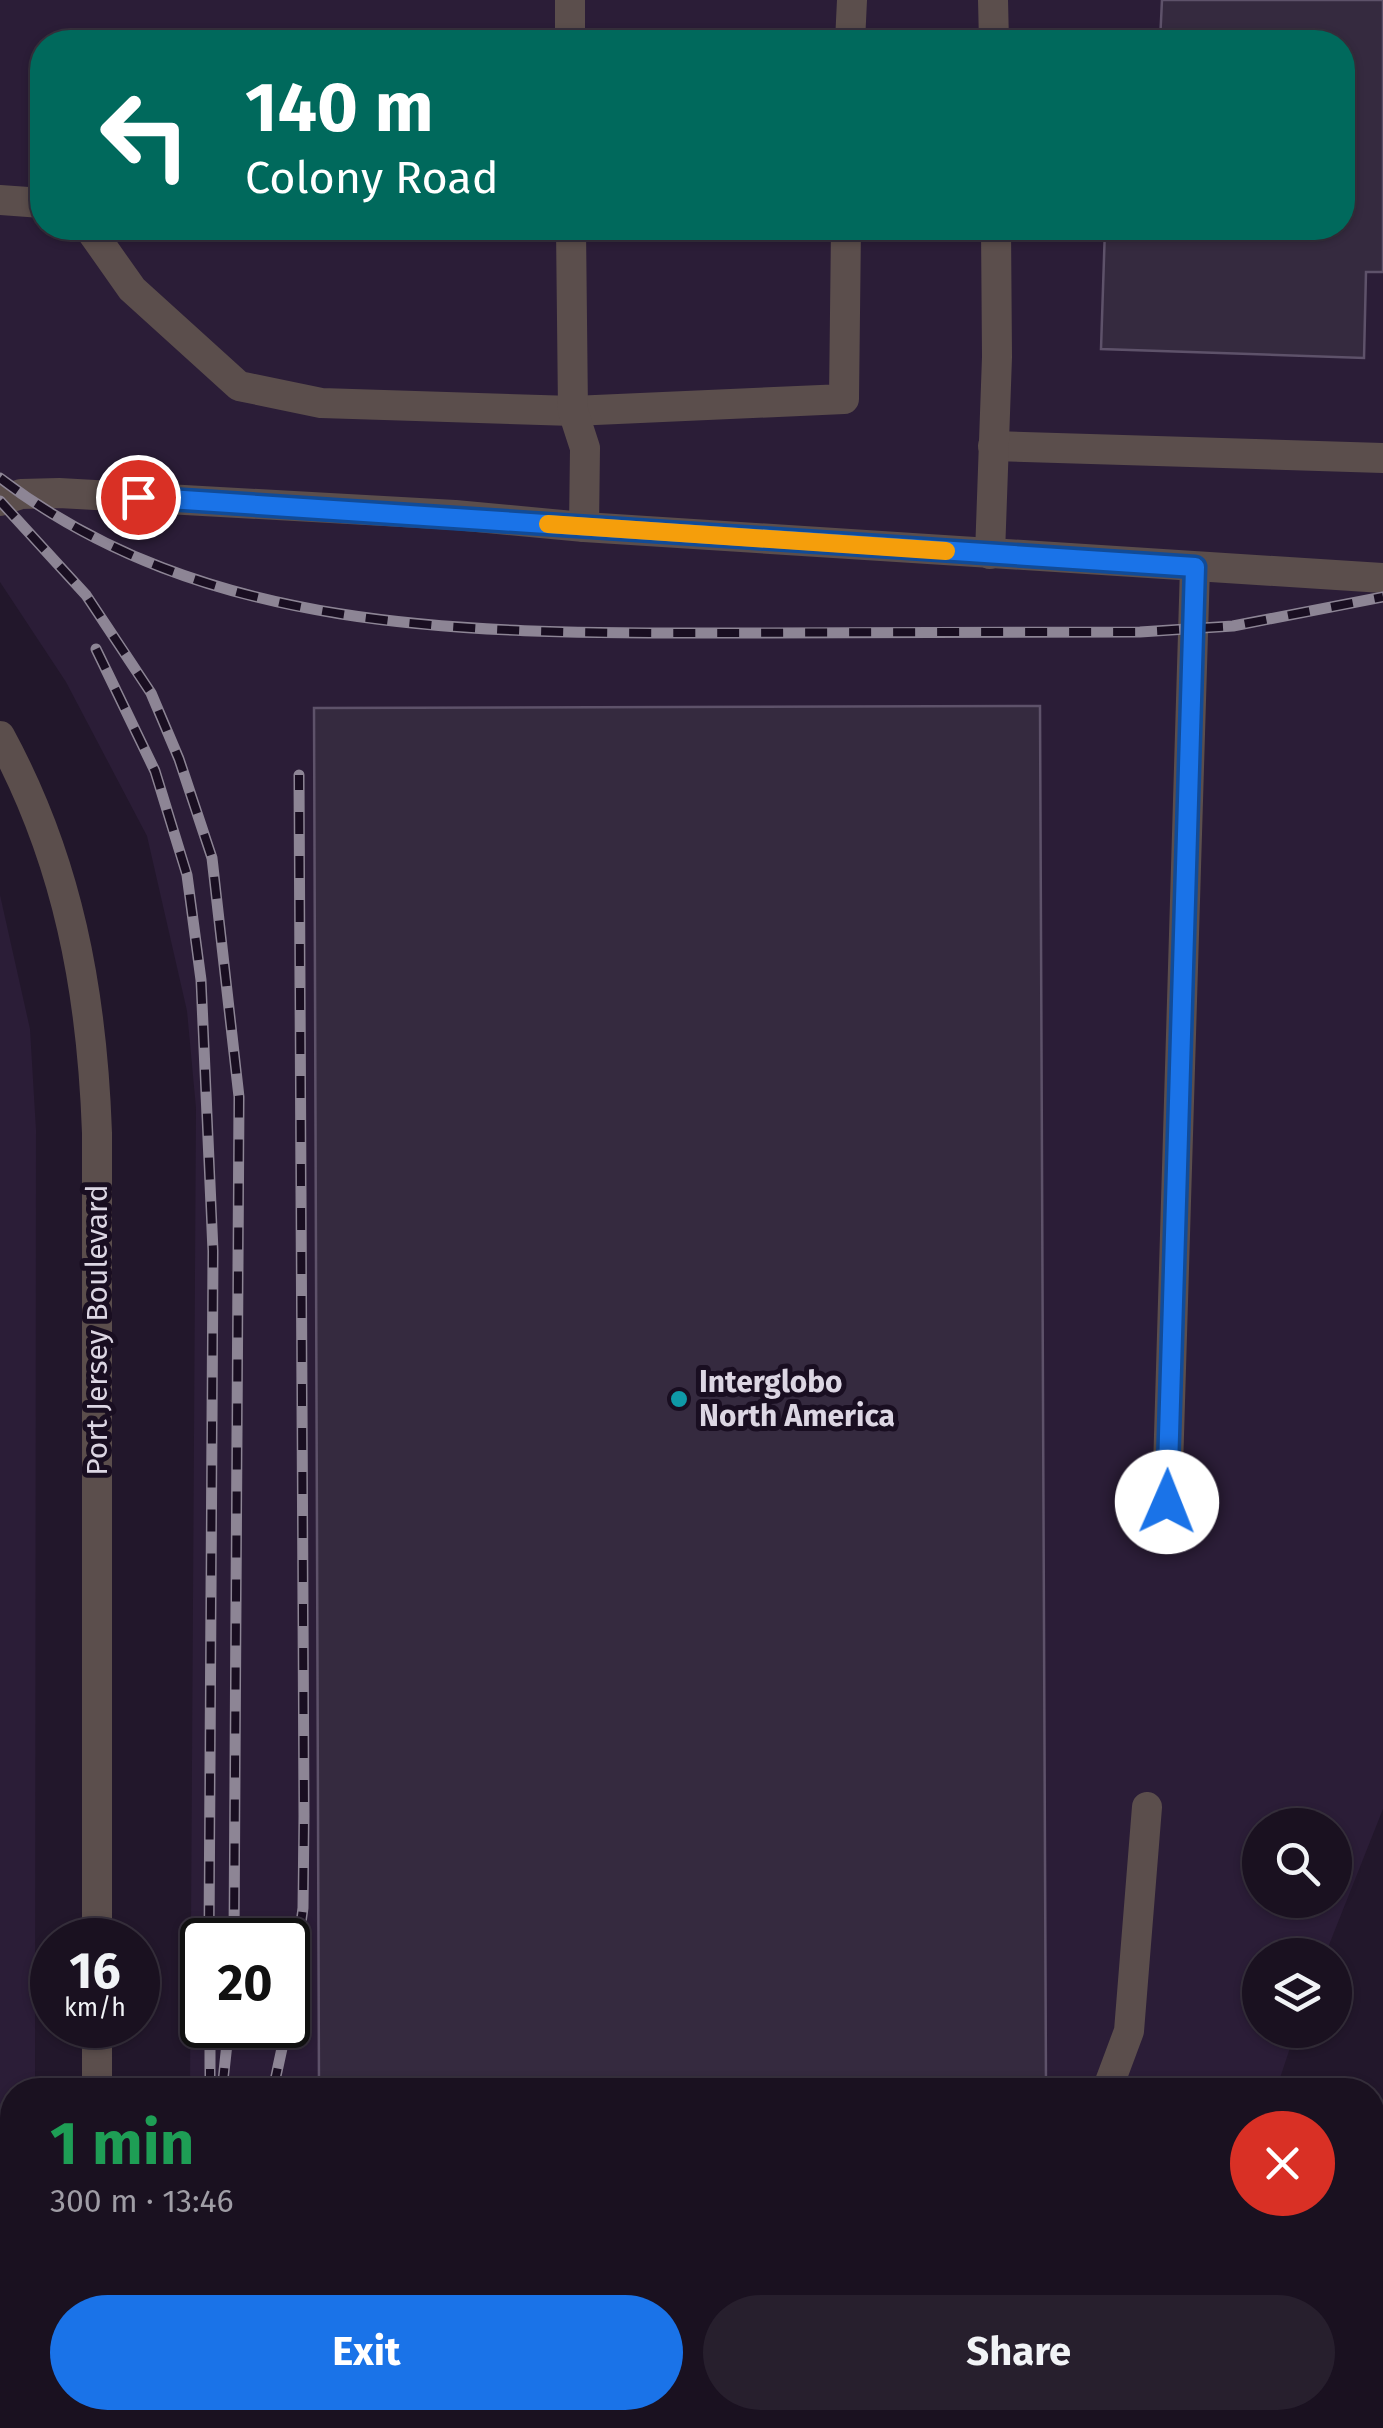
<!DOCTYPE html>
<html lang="en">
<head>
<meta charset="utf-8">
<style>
  body { margin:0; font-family:"Fira Sans",sans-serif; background:#271f2d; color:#f1f3f6; height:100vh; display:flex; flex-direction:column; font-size:38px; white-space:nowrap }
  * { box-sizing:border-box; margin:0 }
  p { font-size:32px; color:#9f9da5 }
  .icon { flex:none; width:55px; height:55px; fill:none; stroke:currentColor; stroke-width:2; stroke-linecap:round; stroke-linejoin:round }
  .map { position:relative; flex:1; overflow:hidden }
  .details { position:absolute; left:0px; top:2078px; width:1385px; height:352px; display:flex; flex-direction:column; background:#1a1120; border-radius:40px 40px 0 0; box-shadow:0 2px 8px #0004,0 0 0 2px #38313e }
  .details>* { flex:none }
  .top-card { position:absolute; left:30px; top:30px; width:1325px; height:210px; border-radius:40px; box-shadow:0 2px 8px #0004,0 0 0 2px #38313e; background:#00695c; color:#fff; overflow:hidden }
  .buttons { position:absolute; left:1242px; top:1808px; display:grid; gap:20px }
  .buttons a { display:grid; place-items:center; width:110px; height:110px; border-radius:50%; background:#1a1120; box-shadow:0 2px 8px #0004,0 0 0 2px #38313e; font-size:50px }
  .speed { position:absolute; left:30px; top:1918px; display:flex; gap:20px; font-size:50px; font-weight:700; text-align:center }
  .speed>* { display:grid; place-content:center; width:130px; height:130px; border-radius:50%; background:#1a1120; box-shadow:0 2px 8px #0004,0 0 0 2px #38313e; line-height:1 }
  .speed small { font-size:25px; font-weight:400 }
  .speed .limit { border:5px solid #111; border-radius:15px; background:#fff; color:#111 }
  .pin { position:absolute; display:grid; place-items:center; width:85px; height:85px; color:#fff; margin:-42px; border:5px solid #fff; border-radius:50%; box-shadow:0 2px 10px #0007 }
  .me { position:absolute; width:110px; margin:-55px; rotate:1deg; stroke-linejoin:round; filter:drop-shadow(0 0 8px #0008) }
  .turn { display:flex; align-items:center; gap:35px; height:210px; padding:0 50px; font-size:45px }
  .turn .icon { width:130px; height:130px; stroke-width:2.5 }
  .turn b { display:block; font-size:70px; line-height:85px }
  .round { display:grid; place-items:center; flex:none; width:105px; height:105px; border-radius:52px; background:#271f2d }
  .overview { display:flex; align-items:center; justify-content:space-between; height:170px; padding:0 50px }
  h1 { font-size:60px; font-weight:700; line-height:75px; color:#1e9e55 }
  .action { display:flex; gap:20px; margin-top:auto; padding:20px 50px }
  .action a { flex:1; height:115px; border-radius:60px; background:#1a73e8; color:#fff; font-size:40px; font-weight:700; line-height:115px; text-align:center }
  .action a+a { background:#271f2d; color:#f1f3f6 }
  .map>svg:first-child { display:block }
  .built { fill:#2b1d37; fill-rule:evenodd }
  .building { fill:#352a3f; stroke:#5e526a; stroke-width:2.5 }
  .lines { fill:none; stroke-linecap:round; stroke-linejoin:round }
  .minor { stroke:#5b4e4c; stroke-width:30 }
  .rail-casing { stroke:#8d8595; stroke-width:11 }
  .rail { stroke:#190e21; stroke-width:8; stroke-dasharray:22; stroke-linecap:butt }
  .route-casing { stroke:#114b97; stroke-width:25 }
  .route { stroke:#1a73e8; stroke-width:18 }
  .slow { stroke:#f59e0b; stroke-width:18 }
  .culture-dot { fill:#0f9aa8; stroke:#190e21; stroke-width:4 }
  .labels { text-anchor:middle; stroke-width:10; stroke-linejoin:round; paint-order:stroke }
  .street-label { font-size:30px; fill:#dcd6e3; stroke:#190e21 }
  .poi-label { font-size:30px; font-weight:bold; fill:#dcd6e3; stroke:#190e21; text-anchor:start }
</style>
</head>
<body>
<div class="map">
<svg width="1383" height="2428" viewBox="0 0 1383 2428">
  <rect width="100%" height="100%" fill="#22172b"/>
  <g class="built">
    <path d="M0,0H1383V1809L1325,1955H1260V2030H1296L1276,2090H190L196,1108L187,1011L147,836L66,682L0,582ZM42,42H1342V228H42ZM1260,1825H1335V1900H1260ZM202,1940H288V2025H202Z"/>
    <polygon points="0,895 30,1029 36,1130 35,2090 12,2090 12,2418 35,2418 35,2428 0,2428"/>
    <polygon points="188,2418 1126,2418 1088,2426 188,2425"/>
  </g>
  <g class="building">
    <polygon points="1162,0 1383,0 1383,272 1366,272 1364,358 1101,349 1105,228 1342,228 1342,42 1160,42"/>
    <polygon points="1040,706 1046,2090 319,2090 314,708"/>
  </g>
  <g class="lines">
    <g class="minor">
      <polyline points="993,0 994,42"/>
      <polyline points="570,42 570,0"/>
      <polyline points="850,42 852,0"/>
      <polyline points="0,200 42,203"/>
      <polyline points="89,228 132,289 239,386 321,403 573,411 844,399 846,228"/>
      <polyline points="571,228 573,411 585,448 584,527"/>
      <polyline points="993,446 1383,458"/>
      <polyline points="0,501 21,494 59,493 455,515 584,527 1383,578"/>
      <polyline points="990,554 997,357 996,228"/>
      <path d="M0,736C68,861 92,991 97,1133V1940"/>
      <polyline points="1167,1502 1195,567"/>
      <polyline points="97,2025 97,2090"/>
      <polyline points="1107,2090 1129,2031 1147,1807"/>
      <polyline points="0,2342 5,2428"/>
      <polyline points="97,2428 97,2418"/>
    </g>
    <defs>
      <g id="rail">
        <path d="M0,478C210,638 481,633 732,633C868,632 1004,632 1140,632L1233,626L1383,597"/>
        <polyline points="0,501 86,595 151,693 179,759 212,858 239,1097 234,1940"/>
        <polyline points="96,649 155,771 187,875 201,980 213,1251 209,1940"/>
        <polyline points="288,2021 303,1908 304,1816 299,775"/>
        <polyline points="210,2025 210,2090"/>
        <polyline points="222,2090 229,2025"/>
        <polyline points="273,2090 287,2025"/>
        <polyline points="220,2428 221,2418"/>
      </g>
    </defs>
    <use href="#rail" class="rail-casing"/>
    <use href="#rail" class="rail"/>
  </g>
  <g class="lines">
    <defs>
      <polyline id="route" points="138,497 1195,567 1167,1502"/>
    </defs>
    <use href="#route" class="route-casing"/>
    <use href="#route" class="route"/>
    <polyline class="slow" points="548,524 946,551"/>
  </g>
  <circle class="culture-dot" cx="679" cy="1399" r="10"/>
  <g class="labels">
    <g class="street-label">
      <text transform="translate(97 1330) rotate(-90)" y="10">Port Jersey Boulevard</text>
    </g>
    <g class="poi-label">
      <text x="699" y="1392">Interglobo<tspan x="699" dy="34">North America</tspan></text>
    </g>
  </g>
</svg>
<div class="buttons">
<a><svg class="icon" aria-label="search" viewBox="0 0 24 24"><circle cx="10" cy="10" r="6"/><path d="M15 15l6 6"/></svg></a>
<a><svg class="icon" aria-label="layers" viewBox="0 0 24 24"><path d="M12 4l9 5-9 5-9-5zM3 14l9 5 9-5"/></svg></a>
</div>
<div class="speed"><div>16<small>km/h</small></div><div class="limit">20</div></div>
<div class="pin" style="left:138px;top:497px;background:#d93025"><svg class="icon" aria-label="arrive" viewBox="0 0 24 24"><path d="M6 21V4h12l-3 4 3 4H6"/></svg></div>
<svg class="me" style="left:1167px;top:1502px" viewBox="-20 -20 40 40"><circle r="19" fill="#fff"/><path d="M0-13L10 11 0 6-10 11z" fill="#1a73e8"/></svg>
<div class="top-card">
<div class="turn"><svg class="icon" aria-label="left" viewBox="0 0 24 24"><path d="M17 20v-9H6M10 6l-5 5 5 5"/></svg><div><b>140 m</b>Colony Road</div></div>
</div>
<section class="details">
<div class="overview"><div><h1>1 min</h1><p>300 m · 13:46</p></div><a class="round" style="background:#d93025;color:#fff"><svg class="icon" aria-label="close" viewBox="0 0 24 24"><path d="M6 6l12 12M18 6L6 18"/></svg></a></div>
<div class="action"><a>Exit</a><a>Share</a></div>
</section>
</div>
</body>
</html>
